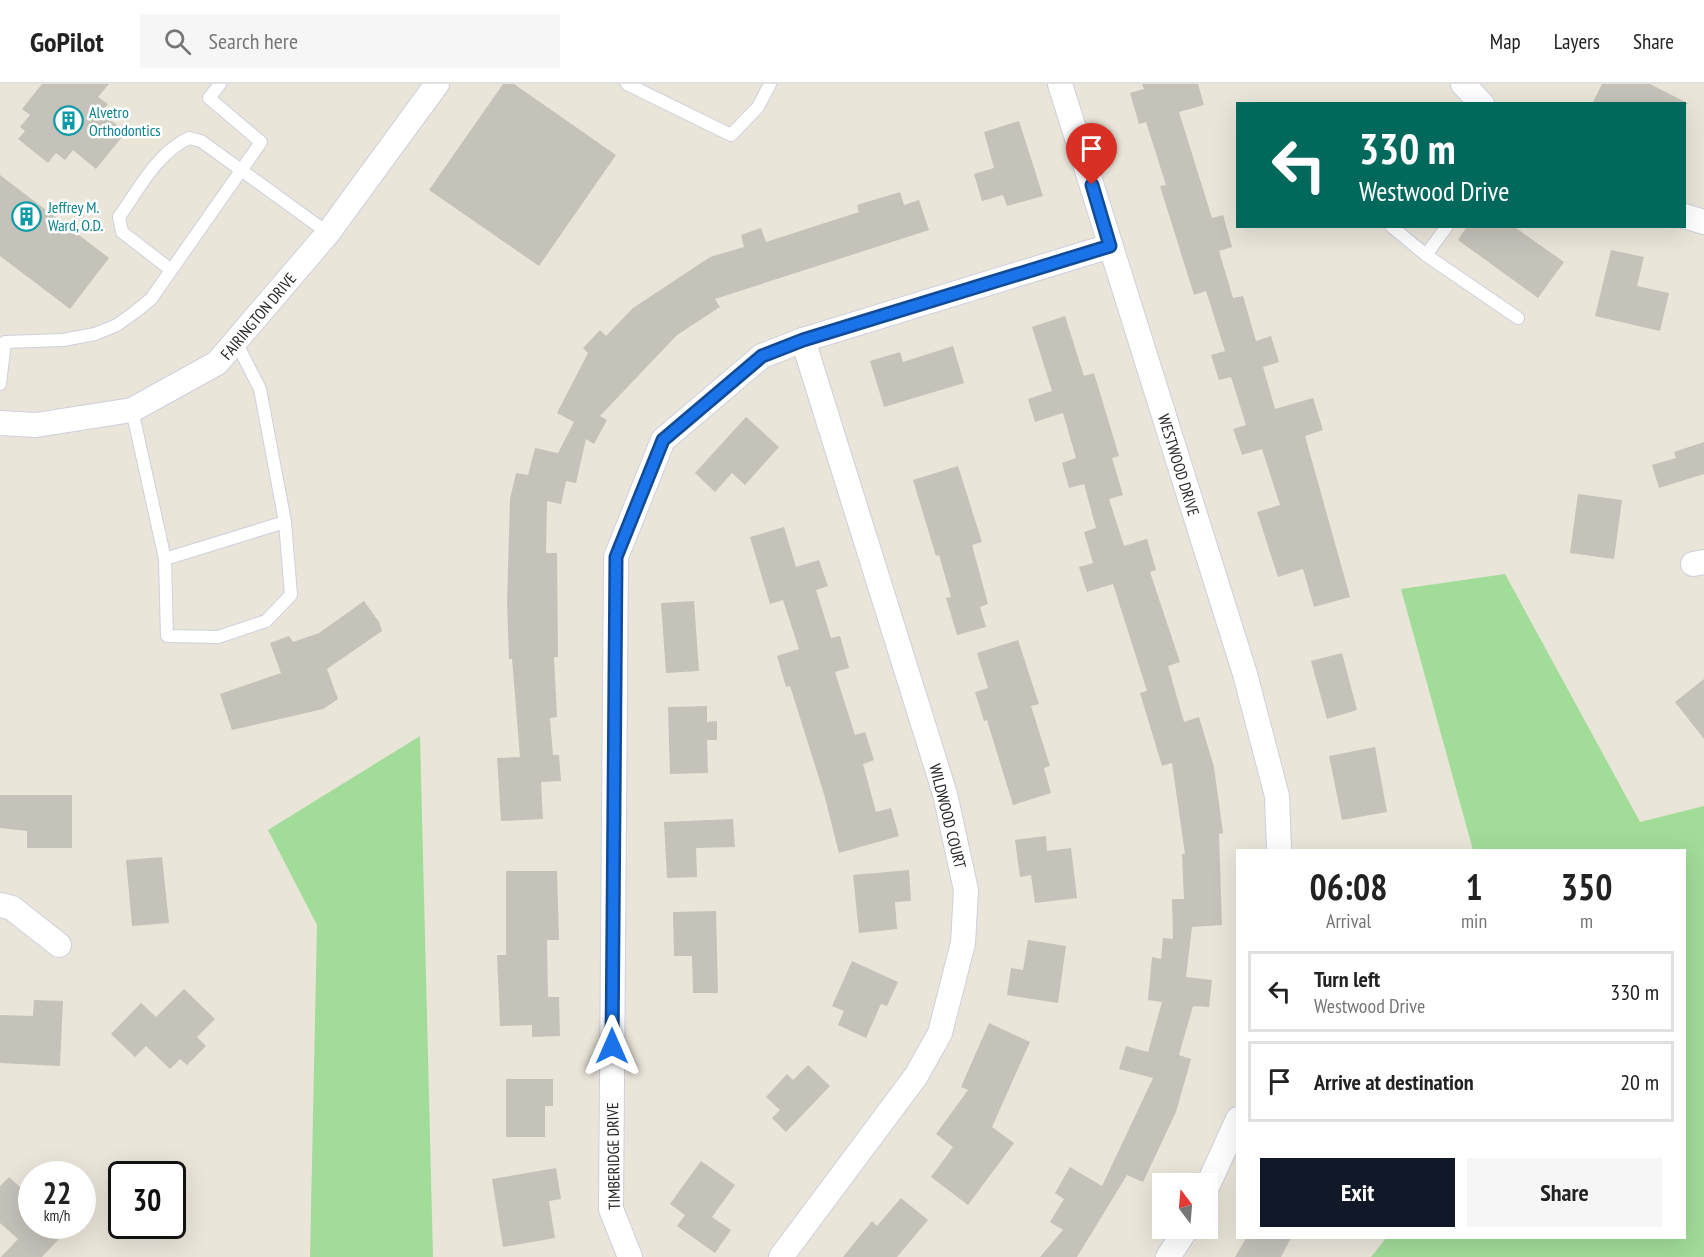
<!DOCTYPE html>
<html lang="en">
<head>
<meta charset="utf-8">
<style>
  body { margin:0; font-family:"PT Sans Narrow",sans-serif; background:#f6f6f6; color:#222; height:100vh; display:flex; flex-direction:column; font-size:22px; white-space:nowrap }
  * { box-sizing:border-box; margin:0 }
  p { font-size:20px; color:#767676 }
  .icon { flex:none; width:33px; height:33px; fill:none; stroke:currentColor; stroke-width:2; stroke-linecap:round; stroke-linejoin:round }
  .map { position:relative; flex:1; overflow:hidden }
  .panel { position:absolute; left:1236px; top:765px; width:450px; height:390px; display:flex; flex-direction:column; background:#fff; border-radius:0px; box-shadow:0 6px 24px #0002 }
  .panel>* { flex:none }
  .top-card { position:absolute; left:1236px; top:18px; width:450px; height:126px; border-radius:0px; box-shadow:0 6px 24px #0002; background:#00695c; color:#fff; overflow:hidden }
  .needle { width:39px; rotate:344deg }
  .tools { position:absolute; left:1152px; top:1089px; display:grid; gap:12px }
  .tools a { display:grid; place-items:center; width:66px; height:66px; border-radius:0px; background:#fff; box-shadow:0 6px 24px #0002; font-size:30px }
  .speed { position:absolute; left:18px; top:1077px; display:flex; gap:12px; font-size:30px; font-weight:700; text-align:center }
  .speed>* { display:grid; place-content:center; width:78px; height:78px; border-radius:50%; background:#fff; box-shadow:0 6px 24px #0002; line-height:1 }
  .speed small { font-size:15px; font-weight:400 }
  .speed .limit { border:3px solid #111; border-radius:9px; background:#fff; color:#111 }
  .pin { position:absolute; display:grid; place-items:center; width:51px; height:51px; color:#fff; margin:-62px -26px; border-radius:50% 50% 50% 0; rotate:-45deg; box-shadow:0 0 6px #0007 }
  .pin .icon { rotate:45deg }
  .me { position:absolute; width:66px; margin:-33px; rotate:0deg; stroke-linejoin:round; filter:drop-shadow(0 0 4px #0008) }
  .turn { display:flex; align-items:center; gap:21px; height:126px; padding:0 24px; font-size:27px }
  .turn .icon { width:78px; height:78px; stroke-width:2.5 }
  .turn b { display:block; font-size:42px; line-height:51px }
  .eta { display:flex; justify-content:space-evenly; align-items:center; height:102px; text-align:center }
  .eta b { font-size:36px; font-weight:800; line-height:42px }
  .button { display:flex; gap:12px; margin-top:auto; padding:12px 24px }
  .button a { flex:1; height:69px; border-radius:0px; background:#111827; color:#fff; font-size:24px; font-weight:800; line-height:69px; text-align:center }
  .button a+a { background:#f6f6f6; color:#222 }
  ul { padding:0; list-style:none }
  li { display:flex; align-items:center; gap:18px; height:81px; margin:0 12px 9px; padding:0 12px; border:3px solid #e0e0e0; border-radius:0px }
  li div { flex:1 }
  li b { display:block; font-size:22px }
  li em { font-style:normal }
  header { display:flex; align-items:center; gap:36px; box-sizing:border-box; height:84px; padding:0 30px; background:#fff; border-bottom:2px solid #e0e0e0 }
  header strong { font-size:28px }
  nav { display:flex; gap:33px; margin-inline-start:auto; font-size:21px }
  .search { width:420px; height:54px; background:#f6f6f6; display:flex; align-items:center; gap:15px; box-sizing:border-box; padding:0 21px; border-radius:0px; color:#767676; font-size:22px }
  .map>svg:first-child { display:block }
  .green { fill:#a1dc99 }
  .building { fill:#c4c2b9 }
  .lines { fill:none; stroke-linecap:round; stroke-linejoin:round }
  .lane-casing { stroke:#cfcfdf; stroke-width:14 }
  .street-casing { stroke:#cfcfdf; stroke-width:26 }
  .lane { stroke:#fff; stroke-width:12 }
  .street { stroke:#fff; stroke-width:24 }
  .route-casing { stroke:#114b97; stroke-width:15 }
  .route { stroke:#1a73e8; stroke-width:10 }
  .labels { text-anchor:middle; stroke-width:5; stroke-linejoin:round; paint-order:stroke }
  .culture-label { font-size:16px; fill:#0d838f; stroke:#fff; text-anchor:start }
  .street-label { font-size:16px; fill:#272727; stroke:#fff }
</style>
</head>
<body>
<header>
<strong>GoPilot</strong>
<div class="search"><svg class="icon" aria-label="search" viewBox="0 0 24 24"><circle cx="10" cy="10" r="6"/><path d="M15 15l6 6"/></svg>Search here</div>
<nav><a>Map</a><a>Layers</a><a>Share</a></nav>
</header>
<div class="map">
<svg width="1704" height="1173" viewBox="0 0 1704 1173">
  <rect width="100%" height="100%" fill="#e9e5d9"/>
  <g class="green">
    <polygon points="1505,490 1640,738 1704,722 1704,1173 1371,1173 1386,1154 1684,1154 1684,766 1473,766 1401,505"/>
    <polygon points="420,652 433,1173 310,1173 317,841 268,746"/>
  </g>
  <g class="building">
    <polygon points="42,0 109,0 98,13 108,20 101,29 126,48 96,85 73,66 65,76 56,69 48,79 18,55 25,47 20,43 30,31 22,25"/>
    <polygon points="503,0 514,0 616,71 539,182 429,106"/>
    <polygon points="1142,0 1198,0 1204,21 1179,28 1212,134 1223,131 1232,163 1219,167 1233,214 1243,212 1256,257 1271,252 1279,278 1263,283 1275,325 1313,314 1323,346 1305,352 1350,513 1314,523 1303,485 1278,493 1257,428 1280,421 1262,365 1242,371 1233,345 1246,341 1231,293 1219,296 1211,271 1225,267 1206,207 1194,211 1160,102 1166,101 1146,38 1139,40 1130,9 1144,5"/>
    <polygon points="1602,0 1650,0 1689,20 1592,20"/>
    <polygon points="1019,37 1043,112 1007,122 1003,111 982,117 974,90 994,84 984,48"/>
    <polygon points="0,91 109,174 70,225 0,172"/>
    <polygon points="900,108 904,121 919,116 929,146 715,215 720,223 677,251 600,332 607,336 594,360 586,355 576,399 566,397 561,420 547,417 546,469 557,469 558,573 554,573 557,633 550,634 553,671 559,671 561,697 541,698 543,735 501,737 497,674 520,673 512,575 509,575 507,518 510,415 516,389 528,391 535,364 558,369 574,338 557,329 588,269 583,264 600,246 606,252 633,224 710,173 744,163 741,151 761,144 766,158 859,128 857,121"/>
    <polygon points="1467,142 1513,142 1564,178 1538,214 1458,156"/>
    <polygon points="1611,166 1644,173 1637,202 1669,209 1660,247 1595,232"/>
    <polygon points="1065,232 1084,292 1094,289 1119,372 1112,374 1123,411 1109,415 1124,462 1147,455 1156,486 1150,488 1180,578 1168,582 1184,638 1199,633 1214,683 1223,749 1219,750 1222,841 1192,843 1186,893 1212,896 1209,923 1193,922 1179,971 1191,975 1176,1028 1143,1098 1127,1091 1077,1173 1040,1173 1063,1146 1050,1138 1064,1115 1055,1109 1070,1083 1102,1102 1153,994 1119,985 1126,962 1148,968 1162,918 1148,916 1152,873 1161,875 1163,854 1173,855 1172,815 1184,815 1182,770 1185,770 1172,679 1162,682 1140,609 1147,607 1113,500 1087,508 1079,483 1093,479 1084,448 1096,444 1084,400 1069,404 1062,379 1076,374 1063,329 1035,338 1028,315 1052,307 1032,243"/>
    <polygon points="953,262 964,299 884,323 870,277 900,268 903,278"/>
    <polygon points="746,333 779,363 745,401 732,389 715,408 695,389"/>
    <polygon points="1704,358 1704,390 1659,404 1652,381 1676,374 1674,368"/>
    <polygon points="958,382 982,458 972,461 988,520 980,523 986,543 957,551 946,514 951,513 939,471 936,472 913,396"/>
    <polygon points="1578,410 1622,416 1614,475 1570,469"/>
    <polygon points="784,443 796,483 819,476 828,502 816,506 831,554 840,552 849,584 835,588 855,651 865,648 874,676 863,680 876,728 891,724 899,752 839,769 824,710 790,602 786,603 777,572 799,565 783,516 770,520 750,453"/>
    <polygon points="364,517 379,538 382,547 327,585 338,615 323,625 232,646 220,610 281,589 270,559 289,552 293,558 319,549"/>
    <polygon points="694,517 699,587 666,589 661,519"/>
    <polygon points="1018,556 1039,620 1031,622 1050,682 1044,684 1051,709 1013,721 987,636 984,637 975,608 988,604 977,569"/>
    <polygon points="1342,569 1357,626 1327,635 1311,577"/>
    <polygon points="1704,595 1704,655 1675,618"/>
    <polygon points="707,622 707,638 717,637 717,656 707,656 708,689 670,690 668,623"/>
    <polygon points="1375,663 1387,728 1342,736 1329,672"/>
    <polygon points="0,711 72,711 72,764 27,764 27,747 0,744"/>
    <polygon points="733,735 735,763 696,764 697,793 667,794 664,738"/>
    <polygon points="1046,752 1047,767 1071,764 1077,814 1035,819 1031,791 1020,793 1015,756"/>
    <polygon points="162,773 169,839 132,842 126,776"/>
    <polygon points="909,786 911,817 895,818 897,845 859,849 853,791"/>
    <polygon points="506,787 557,787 559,856 547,856 548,913 559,913 560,952 532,953 532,941 500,942 497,871 506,871"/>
    <polygon points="716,827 718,909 693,909 692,872 674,872 673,828"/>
    <polygon points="1028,856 1066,862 1058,919 1007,911 1011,884 1023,886"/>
    <polygon points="852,877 898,898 887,922 881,920 866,954 838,941 844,927 832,922"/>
    <polygon points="184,905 215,935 197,953 206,962 187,981 180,975 170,985 146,962 135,973 111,950 141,919 156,933"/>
    <polygon points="34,916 63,917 60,982 0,979 0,931 33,932"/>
    <polygon points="989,939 1030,958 992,1043 1014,1059 968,1121 931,1093 953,1063 936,1050 968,1006 961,1003"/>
    <polygon points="808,981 830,1002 786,1048 772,1034 780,1026 766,1013 787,990 793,996"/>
    <polygon points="506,995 553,995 553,1022 545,1022 545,1053 506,1053"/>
    <polygon points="701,1077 735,1101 712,1133 731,1146 715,1169 677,1142 685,1131 670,1120"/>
    <polygon points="556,1084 561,1115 549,1117 555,1154 503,1163 492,1095"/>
    <polygon points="9,1093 32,1114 32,1142 71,1142 42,1173 1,1173 18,1155 0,1139 0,1102"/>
    <polygon points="901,1114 928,1136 897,1173 843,1173 872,1137 877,1142"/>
    <polygon points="1246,1154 1291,1154 1281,1173 1235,1173"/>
  </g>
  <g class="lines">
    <defs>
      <g id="lane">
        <polyline points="627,0 731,51 758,23 770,0"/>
        <polyline points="1391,142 1426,171 1518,234"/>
        <polyline points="1426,171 1447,142"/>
        <path d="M170,185L122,148L119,133C139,105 157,69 189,54L201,57L328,149"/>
        <polyline points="0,300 5,258 63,256 95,250 117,241 135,228 151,215 261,58 209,14 220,0"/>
        <polyline points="132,326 165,475 285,438 260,305 236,258"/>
        <polyline points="165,475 167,552 218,553 266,537 291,511 285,438"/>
      </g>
      <g id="street">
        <polyline points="1060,0 1245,590 1277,712 1279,766"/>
        <polyline points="1463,0 1482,20"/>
        <polyline points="1684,132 1704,138"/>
        <polyline points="0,339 36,341 132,326 217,279 328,149 437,0"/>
        <polyline points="1693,480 1704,478"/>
        <polyline points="0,821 12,824 59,861"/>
        <polyline points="1208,1101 1238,1035"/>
        <polyline points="630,1173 611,1125 616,473 663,356 762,272 803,256 1110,162"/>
        <polyline points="781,1173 916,992 940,949 963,859 966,806 945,710 803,256"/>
        <polyline points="1168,1173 1187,1144"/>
      </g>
    </defs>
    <use href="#lane" class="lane-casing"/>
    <use href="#street" class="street-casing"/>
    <use href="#lane" class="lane"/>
    <use href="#street" class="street"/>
  </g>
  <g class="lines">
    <defs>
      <polyline id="route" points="612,962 616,473 663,356 762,272 803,256 1110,162 1092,101"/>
    </defs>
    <use href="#route" class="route-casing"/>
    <use href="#route" class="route"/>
  </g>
  <defs>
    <symbol id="building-ring" viewBox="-11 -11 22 22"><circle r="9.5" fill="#fff" stroke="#0f9aa8" stroke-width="1.5"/><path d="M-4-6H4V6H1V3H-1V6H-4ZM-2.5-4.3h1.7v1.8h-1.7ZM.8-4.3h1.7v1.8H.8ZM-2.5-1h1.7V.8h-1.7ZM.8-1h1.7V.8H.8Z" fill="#0f9aa8"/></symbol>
  </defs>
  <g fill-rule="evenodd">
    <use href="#building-ring" x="52" y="20" width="33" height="33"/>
    <use href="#building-ring" x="10" y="116" width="33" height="33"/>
  </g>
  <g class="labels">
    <g class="culture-label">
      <text x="89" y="34">Alvetro<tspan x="89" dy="18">Orthodontics</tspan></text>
      <text x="48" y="129">Jeffrey M.<tspan x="48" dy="18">Ward, O.D.</tspan></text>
    </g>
    <g class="street-label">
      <text transform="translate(258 232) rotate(-50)" y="6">FAIRINGTON DRIVE</text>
      <text transform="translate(1179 381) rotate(73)" y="6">WESTWOOD DRIVE</text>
      <text transform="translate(948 732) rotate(76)" y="6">WILDWOOD COURT</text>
      <text transform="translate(613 1072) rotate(-91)" y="6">TIMBERIDGE DRIVE</text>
    </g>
  </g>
</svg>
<div class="tools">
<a><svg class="needle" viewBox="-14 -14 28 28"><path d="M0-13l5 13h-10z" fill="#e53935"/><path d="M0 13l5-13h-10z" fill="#767676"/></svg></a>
</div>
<div class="speed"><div>22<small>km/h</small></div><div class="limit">30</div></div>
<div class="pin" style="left:1092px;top:101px;background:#d93025"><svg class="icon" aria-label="arrive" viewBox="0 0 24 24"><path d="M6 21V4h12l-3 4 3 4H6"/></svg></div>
<svg class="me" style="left:612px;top:962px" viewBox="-20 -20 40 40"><path d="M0-17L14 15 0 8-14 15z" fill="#1a73e8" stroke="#fff" stroke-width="4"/></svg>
<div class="top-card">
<div class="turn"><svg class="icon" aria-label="left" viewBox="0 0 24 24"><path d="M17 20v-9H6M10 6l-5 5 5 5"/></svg><div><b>330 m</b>Westwood Drive</div></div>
</div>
<section class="panel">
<div class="eta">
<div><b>06:08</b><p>Arrival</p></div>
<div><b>1</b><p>min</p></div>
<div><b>350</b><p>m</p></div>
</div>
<ul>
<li><svg class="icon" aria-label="left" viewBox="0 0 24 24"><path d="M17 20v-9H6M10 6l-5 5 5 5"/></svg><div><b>Turn left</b><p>Westwood Drive</p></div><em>330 m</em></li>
<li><svg class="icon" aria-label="arrive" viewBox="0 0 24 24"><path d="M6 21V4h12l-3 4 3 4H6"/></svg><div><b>Arrive at destination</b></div><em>20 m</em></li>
</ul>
<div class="button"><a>Exit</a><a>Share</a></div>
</section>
</div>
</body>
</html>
